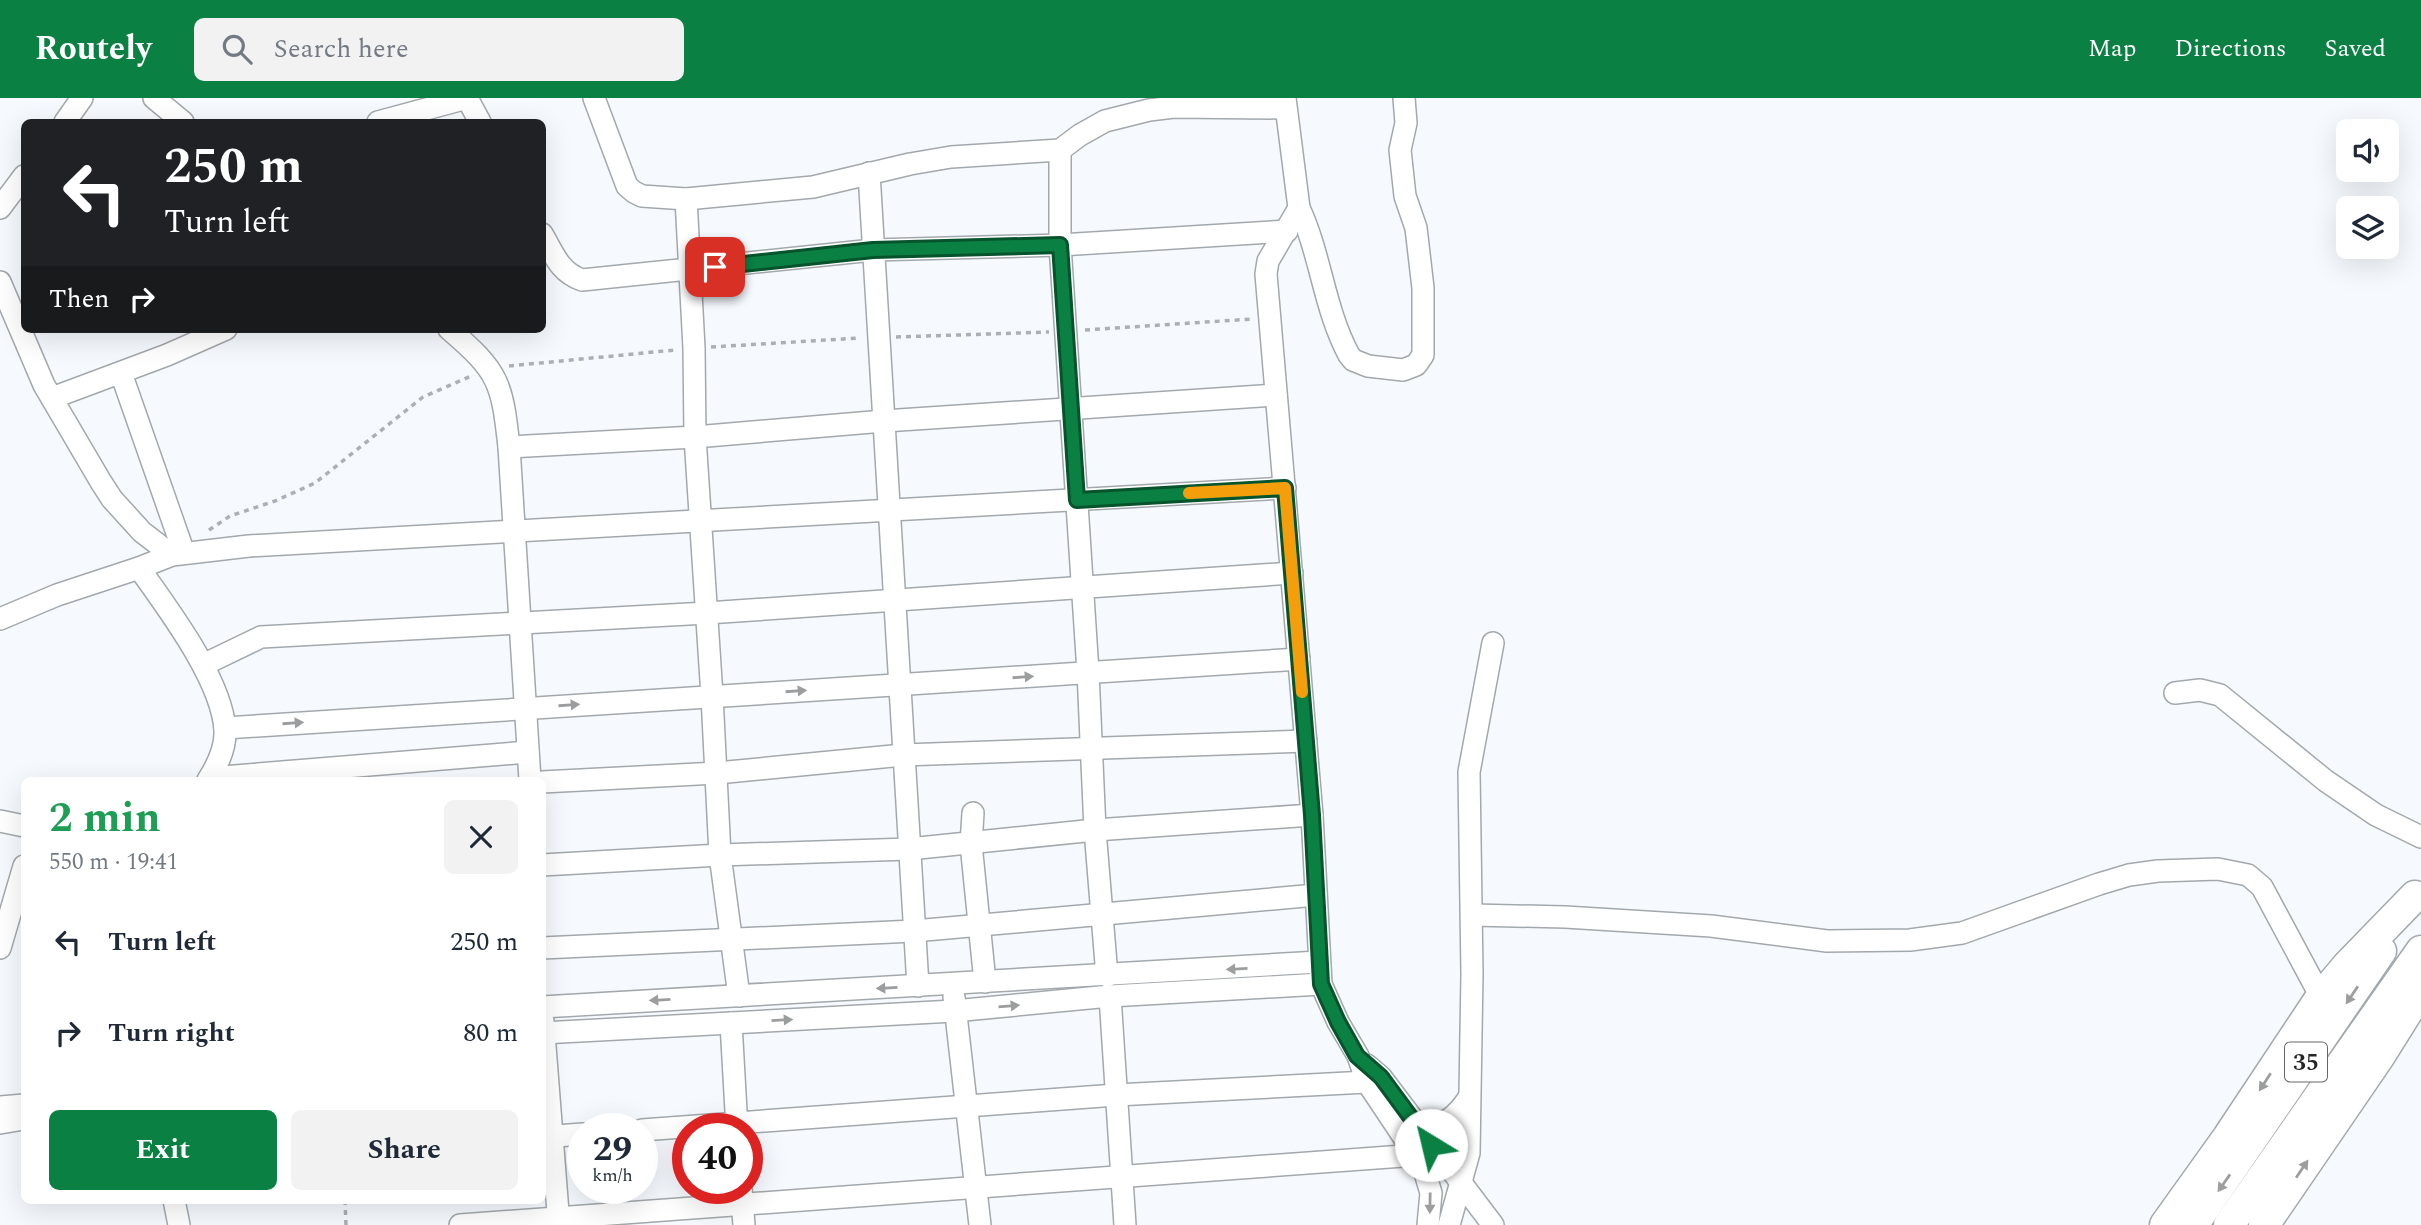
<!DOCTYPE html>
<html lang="en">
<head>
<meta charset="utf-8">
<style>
  body { margin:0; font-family:Spectral,serif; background:#f2f2f3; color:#1f2937; height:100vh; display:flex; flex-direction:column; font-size:26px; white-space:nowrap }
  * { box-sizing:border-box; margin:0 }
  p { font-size:23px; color:#747a83 }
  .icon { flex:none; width:38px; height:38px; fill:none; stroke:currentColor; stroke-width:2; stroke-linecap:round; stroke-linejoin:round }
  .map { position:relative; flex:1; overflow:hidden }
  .details { position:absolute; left:21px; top:679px; width:525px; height:427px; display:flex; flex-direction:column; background:#fff; border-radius:10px; box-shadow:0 7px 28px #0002 }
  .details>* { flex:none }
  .banner { position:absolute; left:21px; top:21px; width:525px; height:214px; border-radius:10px; box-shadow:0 7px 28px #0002; background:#202124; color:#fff; overflow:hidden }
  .controls { position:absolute; left:2336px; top:21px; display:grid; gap:14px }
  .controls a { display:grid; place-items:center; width:63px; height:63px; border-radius:10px; background:#fff; box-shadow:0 7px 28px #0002; font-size:35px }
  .speed { position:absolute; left:567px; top:1015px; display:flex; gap:14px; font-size:35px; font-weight:700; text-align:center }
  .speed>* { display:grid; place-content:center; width:91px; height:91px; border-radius:50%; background:#fff; box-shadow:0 7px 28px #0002; line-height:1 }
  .speed small { font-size:18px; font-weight:400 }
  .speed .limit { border:10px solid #d22; background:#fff; color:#111 }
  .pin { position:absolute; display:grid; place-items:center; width:60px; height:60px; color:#fff; margin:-30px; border-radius:14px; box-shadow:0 4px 10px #0006 }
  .me { position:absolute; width:77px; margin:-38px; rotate:324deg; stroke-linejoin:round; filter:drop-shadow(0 0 5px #0008) }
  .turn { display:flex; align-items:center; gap:24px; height:147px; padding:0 28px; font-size:32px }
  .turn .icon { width:91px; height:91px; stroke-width:2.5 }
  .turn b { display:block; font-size:49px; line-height:60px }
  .then { display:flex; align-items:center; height:66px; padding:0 28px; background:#0003; gap:14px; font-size:26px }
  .round { display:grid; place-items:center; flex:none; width:74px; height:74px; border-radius:10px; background:#f2f2f3 }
  .overview { display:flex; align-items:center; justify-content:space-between; height:119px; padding:0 28px }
  h1 { font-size:42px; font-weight:700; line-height:52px; color:#1e9e55 }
  .primary-button { display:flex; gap:14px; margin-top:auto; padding:14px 28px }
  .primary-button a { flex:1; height:80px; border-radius:10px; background:#0b8043; color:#fff; font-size:28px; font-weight:700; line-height:80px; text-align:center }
  .primary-button a+a { background:#f2f2f3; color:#1f2937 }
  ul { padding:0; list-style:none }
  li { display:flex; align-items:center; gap:21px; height:91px; padding:0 28px }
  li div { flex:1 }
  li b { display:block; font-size:26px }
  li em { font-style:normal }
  header { display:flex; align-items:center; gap:42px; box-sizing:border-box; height:98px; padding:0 35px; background:#0b8043; color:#fff }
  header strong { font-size:33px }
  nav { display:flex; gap:38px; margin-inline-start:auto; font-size:24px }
  .search { width:490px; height:63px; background:#f2f2f3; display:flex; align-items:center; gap:18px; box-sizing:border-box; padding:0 24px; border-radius:10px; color:#747a83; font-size:26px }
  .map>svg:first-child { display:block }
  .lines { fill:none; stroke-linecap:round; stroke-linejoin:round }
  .minor-casing { stroke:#a3a8ac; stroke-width:24 }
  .highway-casing { stroke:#a3a8ac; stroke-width:33 }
  .path { stroke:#adb0b3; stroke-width:3.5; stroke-dasharray:5 5; stroke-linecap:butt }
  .minor { stroke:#fff; stroke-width:21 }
  .highway { stroke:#fff; stroke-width:30 }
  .oneway { fill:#9c9d9e }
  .route-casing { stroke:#07532c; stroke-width:18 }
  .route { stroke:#0b8043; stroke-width:12 }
  .slow { stroke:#f59e0b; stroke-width:12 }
  .labels { text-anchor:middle; stroke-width:7; stroke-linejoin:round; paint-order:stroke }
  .shield { fill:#fff; stroke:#666668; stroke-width:2 }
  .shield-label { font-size:23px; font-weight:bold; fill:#242527 }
</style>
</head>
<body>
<header>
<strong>Routely</strong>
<div class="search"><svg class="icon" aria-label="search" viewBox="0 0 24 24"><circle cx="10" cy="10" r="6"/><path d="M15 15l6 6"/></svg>Search here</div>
<nav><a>Map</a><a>Directions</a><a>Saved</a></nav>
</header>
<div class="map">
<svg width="2421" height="1127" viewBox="0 0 2421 1127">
  <rect width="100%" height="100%" fill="#f6fafe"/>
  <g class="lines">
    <defs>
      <g id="minor">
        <polyline points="154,0 183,24"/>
        <polyline points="467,0 480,24"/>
        <polyline points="594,0 627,88 634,94 642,98 686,101 813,89 910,66 951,59 1060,52 1080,37 1105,23 1149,12 1174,9 1285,10"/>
        <polyline points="1285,0 1299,110 1268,163 1266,176 1312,717 1321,886 1338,924 1358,958 1367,984 1423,1068 1431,1095 1428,1127"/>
        <polyline points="65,24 82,0"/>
        <polyline points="378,24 467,0"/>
        <polyline points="1060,52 1060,147 1088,574 1095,732 1107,878"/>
        <polyline points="869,75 918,888"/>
        <polyline points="686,101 694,250 695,339 712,598 720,757 739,898"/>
        <polyline points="0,110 24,78"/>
        <path d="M1299,110C1321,157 1324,211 1349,257L1353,262L1368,268L1403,272L1416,267L1423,257V190L1416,130L1405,98L1400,52L1406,25L1404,0"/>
        <path d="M542,136C554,156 559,174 582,182L873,152L1060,147L1287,133"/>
        <polyline points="0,184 44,287 101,384 112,401 142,434 172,457"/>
        <path d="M449,231C499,274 502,284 509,349L530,682"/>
        <polyline points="121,275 184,455"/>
        <polyline points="52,300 167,257 226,231"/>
        <polyline points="509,349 695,339 884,323 1276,297"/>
        <path d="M139,470C168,511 222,582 225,632C226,650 217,668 208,682"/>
        <polyline points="0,521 57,497 139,470 172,457 249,448 1285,390"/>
        <polyline points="203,567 261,539 707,515 1292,475"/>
        <polyline points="2175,595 2200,592 2220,597 2326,683 2376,717 2421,739"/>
        <polyline points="225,630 1299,561"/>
        <polyline points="210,680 528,654"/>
        <polyline points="542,684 717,675 903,657 1306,643"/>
        <polyline points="973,715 971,746 985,884"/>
        <polyline points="0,723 24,728"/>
        <polyline points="542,767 720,757 909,751 1095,732 1312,717"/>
        <polyline points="1472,817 1565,819 1711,828 1827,843 1910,842 1962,835 2099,786 2129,777 2158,773 2218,771 2248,777 2262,789 2321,899"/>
        <polyline points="0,850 24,768"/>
        <polyline points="542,850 914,833 1316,797"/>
        <polyline points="1110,898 1125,1127"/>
        <polyline points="954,899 980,1127"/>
        <polyline points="542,909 1319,864"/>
        <polyline points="543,923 559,1127"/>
        <polyline points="731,925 737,1031"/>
        <polyline points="542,935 954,913 1110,898 1321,886"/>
        <polyline points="1367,967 1381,979 1493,1127"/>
        <polyline points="0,1009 24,1007"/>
        <polyline points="0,1025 24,1021"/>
        <path d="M1416,1027C1439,1034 1456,1019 1468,1001"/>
        <polyline points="642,1032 1116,997 1367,984"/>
        <polyline points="542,1039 583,1036"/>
        <polyline points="741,1090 744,1127"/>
        <polyline points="174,1102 179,1127"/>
        <polyline points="460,1127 1417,1057"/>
        <polyline points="1449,1127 1469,1055 1472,876 1469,674 1493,545"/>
      </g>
      <g id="highway">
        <polyline points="2165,1127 2228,1039 2321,899 2347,868 2415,798"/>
        <polyline points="2193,1127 2381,853"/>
        <polyline points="2229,1127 2421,853"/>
        <polyline points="2264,1127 2379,959 2421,892"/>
      </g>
    </defs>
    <use href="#minor" class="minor-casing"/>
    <use href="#highway" class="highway-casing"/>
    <g class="path">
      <polyline points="1085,232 1252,221"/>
      <polyline points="896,239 1049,234"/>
      <polyline points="711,249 860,240"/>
      <polyline points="509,268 675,252"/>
      <polyline points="209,432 230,418 275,403 315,385 423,299 471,278"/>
      <polyline points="345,1102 346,1127"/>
    </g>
    <use href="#minor" class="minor"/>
    <use href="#highway" class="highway"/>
  </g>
  <defs><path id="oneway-solid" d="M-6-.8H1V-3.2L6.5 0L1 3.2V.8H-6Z" transform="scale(1.75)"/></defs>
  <g class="oneway">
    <use href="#oneway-solid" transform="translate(1023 579) rotate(-4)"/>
    <use href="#oneway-solid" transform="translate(796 593) rotate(-4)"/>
    <use href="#oneway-solid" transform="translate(569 607) rotate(-4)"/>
    <use href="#oneway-solid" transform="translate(293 625) rotate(-4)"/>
    <use href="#oneway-solid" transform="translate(1237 871) rotate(177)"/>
    <use href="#oneway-solid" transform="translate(887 890) rotate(177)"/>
    <use href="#oneway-solid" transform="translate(2352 897) rotate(124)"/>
    <use href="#oneway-solid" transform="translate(660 902) rotate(177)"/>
    <use href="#oneway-solid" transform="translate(1009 908) rotate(-5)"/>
    <use href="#oneway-solid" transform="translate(782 922) rotate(-3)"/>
    <use href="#oneway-solid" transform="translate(2265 984) rotate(123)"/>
    <use href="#oneway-solid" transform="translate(2302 1071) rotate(-56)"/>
    <use href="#oneway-solid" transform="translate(2224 1085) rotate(125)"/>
    <use href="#oneway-solid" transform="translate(1430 1105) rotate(91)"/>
  </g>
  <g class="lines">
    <defs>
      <polyline id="route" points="715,169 873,152 1060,147 1077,402 1285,390 1312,717 1321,886 1338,924 1357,958 1381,979 1431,1047"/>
    </defs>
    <use href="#route" class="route-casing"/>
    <use href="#route" class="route"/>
    <polyline class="slow" points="1189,395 1285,390 1302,594"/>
  </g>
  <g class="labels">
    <rect class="shield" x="2285" y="944.5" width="42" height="39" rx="5"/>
    <g class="shield-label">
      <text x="2306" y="972">35</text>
    </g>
  </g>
</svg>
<div class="controls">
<a><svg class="icon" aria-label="sound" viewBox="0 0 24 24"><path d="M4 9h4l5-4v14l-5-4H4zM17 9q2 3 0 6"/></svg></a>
<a><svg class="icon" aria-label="layers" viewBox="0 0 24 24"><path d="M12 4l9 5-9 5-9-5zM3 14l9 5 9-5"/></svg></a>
</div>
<div class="speed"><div>29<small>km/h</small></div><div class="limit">40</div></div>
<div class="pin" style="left:715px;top:169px;background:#d93025"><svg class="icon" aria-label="arrive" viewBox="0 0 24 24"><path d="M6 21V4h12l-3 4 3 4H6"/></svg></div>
<svg class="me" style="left:1431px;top:1047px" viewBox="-20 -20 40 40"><circle r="19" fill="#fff"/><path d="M0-13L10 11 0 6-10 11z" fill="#0b8043"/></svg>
<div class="banner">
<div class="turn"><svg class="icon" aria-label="left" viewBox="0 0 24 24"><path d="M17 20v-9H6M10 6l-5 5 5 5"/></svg><div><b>250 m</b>Turn left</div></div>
<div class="then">Then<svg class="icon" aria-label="right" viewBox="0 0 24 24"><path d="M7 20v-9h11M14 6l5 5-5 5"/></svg></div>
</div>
<section class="details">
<div class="overview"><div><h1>2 min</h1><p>550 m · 19:41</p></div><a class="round"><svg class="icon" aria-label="close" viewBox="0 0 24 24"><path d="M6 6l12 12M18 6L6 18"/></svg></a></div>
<ul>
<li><svg class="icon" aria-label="left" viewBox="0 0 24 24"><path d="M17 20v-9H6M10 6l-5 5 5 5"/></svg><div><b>Turn left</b></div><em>250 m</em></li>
<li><svg class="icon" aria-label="right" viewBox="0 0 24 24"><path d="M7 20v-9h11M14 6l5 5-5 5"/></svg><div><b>Turn right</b></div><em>80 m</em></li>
</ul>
<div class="primary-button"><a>Exit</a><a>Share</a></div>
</section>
</div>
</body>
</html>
